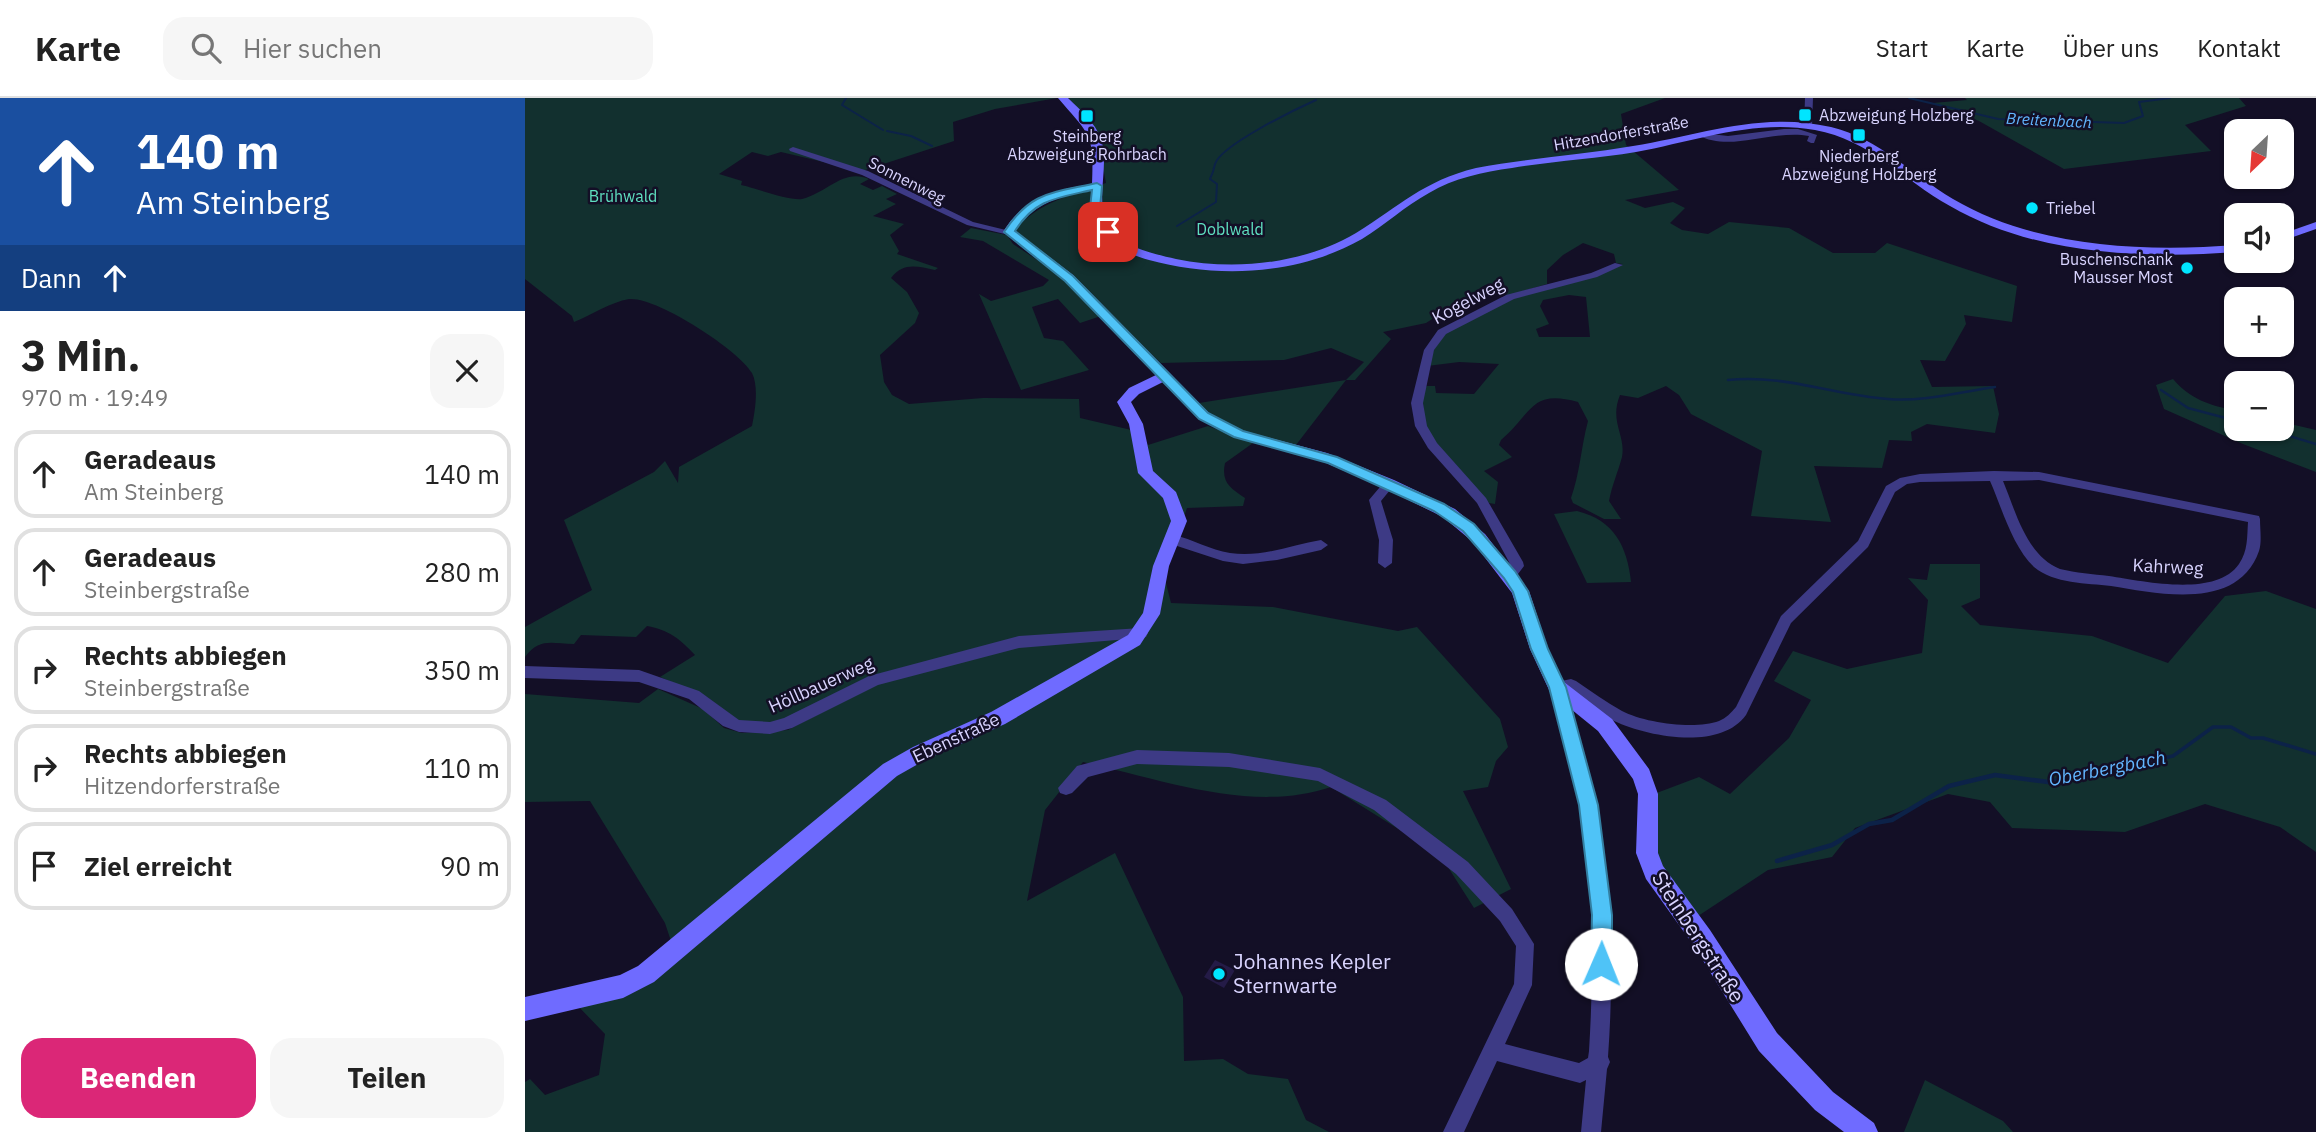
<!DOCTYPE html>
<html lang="de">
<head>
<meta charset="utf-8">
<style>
  body { margin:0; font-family:"IBM Plex Sans",sans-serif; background:#f6f6f6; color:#222; height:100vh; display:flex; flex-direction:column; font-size:26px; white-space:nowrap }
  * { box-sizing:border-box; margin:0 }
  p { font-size:23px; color:#767676 }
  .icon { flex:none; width:38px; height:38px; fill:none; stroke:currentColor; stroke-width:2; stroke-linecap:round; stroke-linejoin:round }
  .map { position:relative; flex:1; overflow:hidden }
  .drawer { display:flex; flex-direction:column; background:#fff; width:525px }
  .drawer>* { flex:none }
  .guide { background:#1a4fa0; color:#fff; overflow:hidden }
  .needle { width:46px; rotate:205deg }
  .controls { position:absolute; left:1699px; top:21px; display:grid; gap:14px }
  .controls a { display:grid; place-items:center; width:70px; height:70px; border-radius:14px; background:#fff; box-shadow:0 2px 5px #0004; font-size:35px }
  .pin { position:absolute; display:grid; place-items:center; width:60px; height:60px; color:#fff; margin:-30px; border-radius:14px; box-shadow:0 4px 10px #0006 }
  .me { position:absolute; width:77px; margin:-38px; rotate:1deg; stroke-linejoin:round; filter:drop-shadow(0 0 5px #0008) }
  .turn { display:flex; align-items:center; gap:24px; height:147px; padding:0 21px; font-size:32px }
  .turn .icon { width:91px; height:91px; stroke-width:2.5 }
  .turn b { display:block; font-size:49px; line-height:60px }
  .then { display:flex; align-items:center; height:66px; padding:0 21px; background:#0003; gap:14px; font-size:26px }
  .round { display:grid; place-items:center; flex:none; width:74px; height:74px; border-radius:21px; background:#f6f6f6 }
  .summary { display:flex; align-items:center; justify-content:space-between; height:119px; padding:0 21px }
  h1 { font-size:42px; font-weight:700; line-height:52px }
  .button { display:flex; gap:14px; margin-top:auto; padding:14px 21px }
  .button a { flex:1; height:80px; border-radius:21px; background:#db2777; color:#fff; font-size:28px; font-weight:700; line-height:80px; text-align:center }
  .button a+a { background:#f6f6f6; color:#222 }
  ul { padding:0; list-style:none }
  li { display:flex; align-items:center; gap:21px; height:88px; margin:0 14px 10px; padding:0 7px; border:4px solid #e0e0e0; border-radius:21px }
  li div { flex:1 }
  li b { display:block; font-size:26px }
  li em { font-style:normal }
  header { display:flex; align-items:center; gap:42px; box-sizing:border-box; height:98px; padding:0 35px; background:#fff; border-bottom:2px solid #e0e0e0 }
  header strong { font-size:33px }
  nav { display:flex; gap:38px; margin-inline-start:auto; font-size:24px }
  .search { width:490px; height:63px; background:#f6f6f6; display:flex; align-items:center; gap:18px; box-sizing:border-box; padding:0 24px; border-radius:21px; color:#767676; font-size:26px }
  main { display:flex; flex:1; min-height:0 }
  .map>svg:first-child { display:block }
  .green { fill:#12302f; fill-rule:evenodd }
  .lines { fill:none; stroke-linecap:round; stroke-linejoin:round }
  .stream-far3 { stroke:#0c2248; stroke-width:2 }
  .stream-far2 { stroke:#0c2248; stroke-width:2.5 }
  .stream-far1 { stroke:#0c2248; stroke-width:3.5 }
  .stream { stroke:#0c2248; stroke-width:4.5 }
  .building { fill:#241b47 }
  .street { fill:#3d3a85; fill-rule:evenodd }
  .secondary { fill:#6f6bff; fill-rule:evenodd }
  .route { fill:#4fc3f7; stroke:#337fa1; stroke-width:2 }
  .poi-dot { fill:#00e5ff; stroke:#130f26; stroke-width:2.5 }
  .labels { text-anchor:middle; stroke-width:5; stroke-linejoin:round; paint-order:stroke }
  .far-poi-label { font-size:16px; fill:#d9d4ff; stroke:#130f26; text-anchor:start }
  .far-water-label { font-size:16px; font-style:italic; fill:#62b6ff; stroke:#130f26 }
  .far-street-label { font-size:16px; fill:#d9d4ff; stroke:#130f26 }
  .far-park-label { font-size:16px; fill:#5fe0c0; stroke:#130f26 }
  .street-label { font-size:18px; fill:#d9d4ff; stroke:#130f26 }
  .water-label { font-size:19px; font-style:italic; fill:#62b6ff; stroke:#130f26 }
  .near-street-label { font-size:21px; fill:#d9d4ff; stroke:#130f26 }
  .near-poi-label { font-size:21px; fill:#d9d4ff; stroke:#130f26; text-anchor:start }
</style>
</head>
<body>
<header>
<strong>Karte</strong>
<div class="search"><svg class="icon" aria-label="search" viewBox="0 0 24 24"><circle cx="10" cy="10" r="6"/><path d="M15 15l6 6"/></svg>Hier suchen</div>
<nav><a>Start</a><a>Karte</a><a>Über uns</a><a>Kontakt</a></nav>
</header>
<main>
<section class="drawer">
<div class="guide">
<div class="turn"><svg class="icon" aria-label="ahead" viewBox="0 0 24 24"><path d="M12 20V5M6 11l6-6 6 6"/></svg><div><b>140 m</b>Am Steinberg</div></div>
<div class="then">Dann<svg class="icon" aria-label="ahead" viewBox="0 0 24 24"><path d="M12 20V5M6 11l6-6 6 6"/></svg></div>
</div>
<div class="summary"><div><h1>3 Min.</h1><p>970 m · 19:49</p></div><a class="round"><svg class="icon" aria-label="close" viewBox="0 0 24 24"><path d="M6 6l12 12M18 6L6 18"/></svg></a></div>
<ul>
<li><svg class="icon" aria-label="ahead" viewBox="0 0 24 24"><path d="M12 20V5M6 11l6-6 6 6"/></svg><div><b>Geradeaus</b><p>Am Steinberg</p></div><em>140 m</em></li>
<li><svg class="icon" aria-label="ahead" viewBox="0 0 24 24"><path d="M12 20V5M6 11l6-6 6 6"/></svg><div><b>Geradeaus</b><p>Steinbergstraße</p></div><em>280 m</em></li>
<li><svg class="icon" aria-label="right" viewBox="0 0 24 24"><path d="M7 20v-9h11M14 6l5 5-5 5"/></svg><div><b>Rechts abbiegen</b><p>Steinbergstraße</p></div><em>350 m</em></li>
<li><svg class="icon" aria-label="right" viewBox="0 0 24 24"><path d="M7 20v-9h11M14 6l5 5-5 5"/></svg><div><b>Rechts abbiegen</b><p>Hitzendorferstraße</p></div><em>110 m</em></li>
<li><svg class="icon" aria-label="arrive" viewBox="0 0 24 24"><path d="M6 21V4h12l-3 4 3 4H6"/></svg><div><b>Ziel erreicht</b></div><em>90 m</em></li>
</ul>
<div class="button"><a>Beenden</a><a>Teilen</a></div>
</section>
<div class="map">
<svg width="1791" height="1034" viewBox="0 0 1791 1034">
  <rect width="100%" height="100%" fill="#130f26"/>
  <g class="green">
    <path d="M0,0H532L470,11L428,24L429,43L337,73L256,54L243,58L227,54L194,76L217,83L216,87C230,90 265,103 277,101C302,95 318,70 344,81L335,86L348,92L357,88L372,96L361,101L371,106L348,118L379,126L365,137L374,153L372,156L413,170L410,172C392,168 378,164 366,180L382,194L394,215L390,225L355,257L359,284L367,297L384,306L458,300L554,301L555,320L615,334L623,347L683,328L728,345L700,365C696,384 705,390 720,400L718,408L662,410L639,477L646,505L748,509L873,533L892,529L975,621L983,649L971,663L963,689L938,693L986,791L949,810L921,766L891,742L806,689C727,716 636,681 558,664L520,712L502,803L590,755L658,899L659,963L698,961L723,976L763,981L781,1022L804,1034H0V984L5,981L20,997L74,977L80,936L52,907L151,858L140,825L65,703L0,704V596L114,605L133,591L178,611L199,630L217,635L263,632L322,601L239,628L217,625L182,599L135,579L170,557C155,541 144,532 122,528L111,539L56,537L49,546C27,546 15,539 0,559V529L67,492L39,422L129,374L140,363L153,385L154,369L227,328C230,313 234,289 227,275C214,252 131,198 104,201C86,204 66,217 49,224L47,218L0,181Z"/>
    <path d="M543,0H1140L1096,16L1101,47L1154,92L1100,102L1120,110L1148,104L1160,110L1145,125L1157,132L1183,136L1204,124L1264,130L1308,155H1350L1362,145L1492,188L1487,224L1439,217L1441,226L1420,263L1395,262L1407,289L1468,288L1474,316L1470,335L1402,326L1386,334L1387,343L1364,342L1357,370L1289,368L1306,424L1226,418L1237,353L1166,316L1154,297L1141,288L1113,300L1095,297C1084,324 1101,337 1097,359C1093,374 1087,387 1084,403L1096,421H1079L1048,405L1046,400C1055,375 1056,349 1063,323L1053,304C1005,291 1008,315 976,342L974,347L987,359L959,373L973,384L970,406L964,405L900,332L897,291L902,288H910L911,295L949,296L974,266L934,264L902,268L915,238L977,204L1098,166L1091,165L1089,156L1058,145L1038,157L1022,172V186L981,198L960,187L901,225L858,234L866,241L830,282H821L771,347C738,339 696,334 674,305L821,282L839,264L806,250L759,262L636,265L488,134C513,104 546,97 581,85C574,45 572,29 543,0ZM1044,197L1061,199L1065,239H1014L1011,231L1024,226L1015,208L1018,202Z"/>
    <polygon points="1440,0 1714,0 1721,8 1660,27 1686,53 1539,71 1454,23 1408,5 1442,2"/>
    <polygon points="446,130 482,137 488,146 529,173 576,218 555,225 533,201 507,209 519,240 538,243 564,272 496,292 454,196 466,203 518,188 524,182 458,143 435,139"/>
    <path d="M1648,281C1666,302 1685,307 1711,313L1712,331H1757V324L1791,332V374L1718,346L1639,311L1631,287Z"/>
    <path d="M1052,413C1089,422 1102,448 1106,484L1062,485L1029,416Z"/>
    <polygon points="1405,466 1455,466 1455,500 1436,508 1455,527 1567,538 1643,565 1700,498 1741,493 1791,511 1791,754 1755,729 1680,706 1600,734 1487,730 1465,704 1423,696 1330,730 1307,759 1243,772 1170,820 1130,756 1129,696 1174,679 1205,696 1264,640 1286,602 1249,583 1268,553 1322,571 1397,555 1403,502 1383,480 1402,482"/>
    <polygon points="1400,982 1478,1023 1488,1034 1379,1034"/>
  </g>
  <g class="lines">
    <g class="stream-far3">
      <polyline points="321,0 317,7 358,32"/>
      <polyline points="1384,0 1473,21 1599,25 1618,18 1614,4 1645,0"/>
      <polyline points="362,33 386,38 407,48"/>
      <path d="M652,128L691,104L692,86L685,81C688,75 689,71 690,66C696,47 771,11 791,2"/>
    </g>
    <g class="stream-far2">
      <path d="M1203,282C1258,276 1309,297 1363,301C1398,304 1435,294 1470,289"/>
      <polyline points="1636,292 1663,310 1712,323"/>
      <polyline points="1741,331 1791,346"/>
    </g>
    <polyline class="stream-far1" points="1573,674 1648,658 1688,629 1706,629 1726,640 1738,640 1791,656"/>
    <polyline class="stream" points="1252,763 1307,747 1344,726 1367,722 1424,688 1470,677 1523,684 1581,672"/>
  </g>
  <polygon class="building" points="690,862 710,872 699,890 679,879"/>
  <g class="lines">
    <g class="street">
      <polygon points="1280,0 1288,0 1287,28 1283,30 1279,28"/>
      <path d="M1259,31H1273L1292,37L1289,45H1286L1282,43L1284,38C1248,31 1205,55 1173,37L1177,35L1203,38Z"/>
      <polygon points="268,49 343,73 448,124 489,134 484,137 442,127 337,77 265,53 264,51"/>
      <polygon points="1090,165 1098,167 1072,179 989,201 921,236 909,252 898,305 902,328 912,345 961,400 998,464 999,468 990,480 980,480 978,477 985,467 984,464 952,405 903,350 890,328 886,305 899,252 913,232 981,197 1066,175"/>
      <path d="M1469,373L1514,374L1734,418L1735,421C1735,431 1737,444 1734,453C1713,513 1635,496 1586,488C1562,485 1529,486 1509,469C1487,448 1477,410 1465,383L1395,384L1382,386L1370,394L1343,449L1266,525L1221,617C1195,653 1124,639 1089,623C1073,616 1058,603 1044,593L1041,594C1052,631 1065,669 1072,708C1087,790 1089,876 1083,959L1085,964L1082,971L1076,1034H1056L1061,982L1055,985L972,963L939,1034H918L989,886L991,848L975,823L931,776L849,712L793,683L704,669L612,666L563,679L547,695L541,697L535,695L533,690L552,668L612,652L704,655L795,670L861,702L943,764L987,811L1009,846L1007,887L980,946L1054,965L1063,960L1064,953C1069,871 1069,789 1056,708C1049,667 1036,628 1025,589L1027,585L1046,581L1051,583C1066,593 1081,604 1097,613C1120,625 1170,632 1194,623C1201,620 1206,615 1211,609L1256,518L1333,443L1361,388L1375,380L1395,376ZM1514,382L1723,424C1722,439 1723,453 1714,466C1691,500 1618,483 1584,478C1568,476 1551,475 1535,471C1501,457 1491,414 1478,383Z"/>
      <polygon points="864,382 870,386 856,403 868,442 867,465 860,470 853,465 854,442 844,402 860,383"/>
      <path d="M648,437C668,441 685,452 705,455C736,460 766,447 796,442L803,447L796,452L752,462L718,466L698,463L643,445L641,442Z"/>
      <polygon points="616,530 621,531 623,535 621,539 616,540 494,550 353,587 267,630 245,636 214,634 198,628 164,601 114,584 0,580 0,568 114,572 174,593 214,622 245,624 259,620 344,578 494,538"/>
    </g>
    <g class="secondary">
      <path d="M533,0H543C555,12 570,24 576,41C586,71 566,108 588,134C603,151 630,156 651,161C710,173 778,166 831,135C875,108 898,83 951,70C1003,60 1056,57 1108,48C1175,37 1237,13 1306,29C1355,41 1386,76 1428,101C1511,150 1618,154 1712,147V154C1617,161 1509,157 1425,108C1378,82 1345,42 1290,32C1229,21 1171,43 1111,54C1070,61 1028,63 987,70C958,74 929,80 904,95C880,108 860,127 837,141C774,177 693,181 624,162C588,152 566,132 566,92C536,98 507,105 490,133L548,177L684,315L718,333L802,355L869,382L930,411L960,436L1004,493L1023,551L1039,584L1087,621L1124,671L1133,696V755L1138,768L1185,832L1252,935L1308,994L1349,1025L1353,1034H1319L1290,1012L1234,953L1169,848L1121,781L1111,755L1113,696L1108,681L1073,633L1025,594L1005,551L987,495L948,444L918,419L859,390L792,361L708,339L674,321L638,284L614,296L606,304L618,326L628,373L651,394L662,423L644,468L635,516L615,547L480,626L402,661L372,678L129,884L98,900L0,923V899L95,877L113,868L358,666L388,649L466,614L603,537L618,515L628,468L646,423L638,400L613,375L604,326L592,304L604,290L631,277L540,183L478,134C499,100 529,92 567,86C569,34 565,38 533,0Z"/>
      <polygon points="1791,124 1791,131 1757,143 1757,136"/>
    </g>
  </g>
  <path class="route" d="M572,85L577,88L575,110L587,137H579L565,110L567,92C532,100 510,101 490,133L548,178L683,315L718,333L812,359L919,406L949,426L990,473L1003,493L1023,551L1041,589L1073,707L1087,817V866L1084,873L1076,876L1069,873L1066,866L1067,817L1054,707L1024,589L1006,551L988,494L979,480L938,433L909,413L803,365L709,339L674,321L540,183L479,134C506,93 527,95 572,85Z"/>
  <g class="poi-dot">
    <rect x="1273" y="10" width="14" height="14" rx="3.5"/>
    <rect x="555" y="11" width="14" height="14" rx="3.5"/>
    <rect x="1327" y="30" width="14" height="14" rx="3.5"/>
    <circle cx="1507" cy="110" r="7"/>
    <circle cx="1662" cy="170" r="7"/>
    <circle cx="694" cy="876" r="7"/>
  </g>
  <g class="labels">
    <g class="far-poi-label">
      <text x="1294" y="23">Abzweigung Holzberg</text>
      <text x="562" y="44" text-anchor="middle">Steinberg<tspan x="562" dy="18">Abzweigung Rohrbach</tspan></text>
      <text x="1334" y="64" text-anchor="middle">Niederberg<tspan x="1334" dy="18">Abzweigung Holzberg</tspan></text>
      <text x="1521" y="116">Triebel</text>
      <text x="1648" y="167" text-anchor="end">Buschenschank<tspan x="1648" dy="18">Mausser Most</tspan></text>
    </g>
    <g class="far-water-label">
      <text transform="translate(1524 22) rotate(3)" y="6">Breitenbach</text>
    </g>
    <g class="far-street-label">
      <text transform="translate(1096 35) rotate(-10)" y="6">Hitzendorferstraße</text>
      <text transform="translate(382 82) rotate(27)" y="6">Sonnenweg</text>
    </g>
    <g class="far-park-label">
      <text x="98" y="104">Brühwald</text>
      <text x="705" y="137">Doblwald</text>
    </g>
    <g class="street-label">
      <text transform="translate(943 203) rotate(-28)" y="6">Kogelweg</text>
      <text transform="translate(1643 469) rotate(3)" y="6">Kahrweg</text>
      <text transform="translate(296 587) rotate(-24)" y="6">Höllbauerweg</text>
      <text transform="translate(431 640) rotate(-25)" y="6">Ebenstraße</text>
    </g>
    <g class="water-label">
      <text transform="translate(1582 670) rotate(-11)" y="7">Oberbergbach</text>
    </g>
    <g class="near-street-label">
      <text transform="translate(1173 839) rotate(57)" y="7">Steinbergstraße</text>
    </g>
    <g class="near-poi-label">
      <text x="708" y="871">Johannes Kepler<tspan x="708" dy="24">Sternwarte</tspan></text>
    </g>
  </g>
</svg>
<div class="controls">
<a><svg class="needle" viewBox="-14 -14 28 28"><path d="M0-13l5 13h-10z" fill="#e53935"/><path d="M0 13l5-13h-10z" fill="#767676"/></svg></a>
<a><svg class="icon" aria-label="sound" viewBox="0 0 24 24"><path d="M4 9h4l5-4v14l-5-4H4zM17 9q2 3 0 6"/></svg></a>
<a>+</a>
<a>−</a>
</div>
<div class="pin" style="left:583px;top:134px;background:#d93025"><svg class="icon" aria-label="arrive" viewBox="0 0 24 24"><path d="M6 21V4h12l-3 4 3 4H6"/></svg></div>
<svg class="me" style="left:1076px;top:866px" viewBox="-20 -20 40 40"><circle r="19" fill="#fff"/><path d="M0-13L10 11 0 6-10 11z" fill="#4fc3f7"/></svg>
</div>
</main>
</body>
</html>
